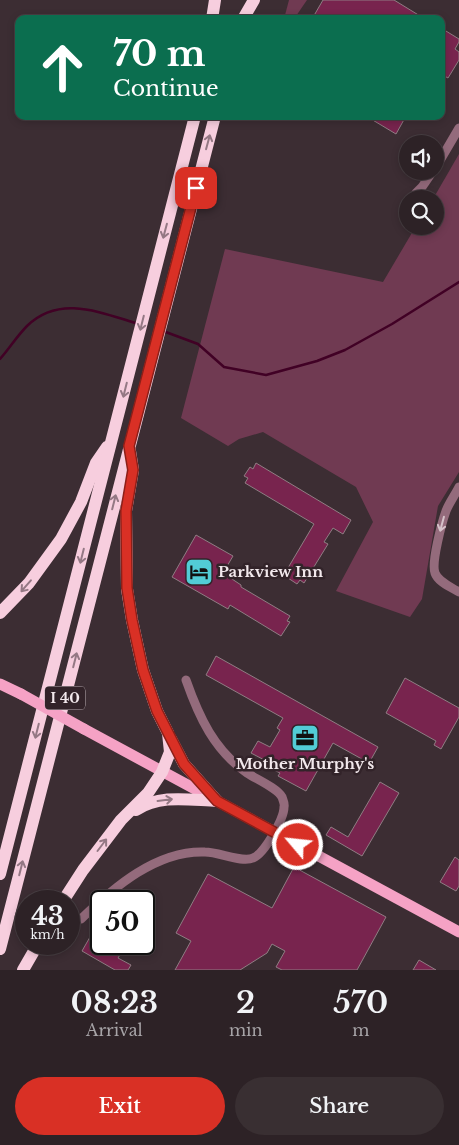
<!DOCTYPE html>
<html lang="en">
<head>
<meta charset="utf-8">
<style>
  body { margin:0; font-family:"Libre Baskerville",serif; background:#392f32; color:#f1f3f6; height:100vh; display:flex; flex-direction:column; font-size:19px; white-space:nowrap }
  * { box-sizing:border-box; margin:0 }
  p { font-size:16px; color:#a7a4a7 }
  .icon { flex:none; width:28px; height:28px; fill:none; stroke:currentColor; stroke-width:2; stroke-linecap:round; stroke-linejoin:round }
  .map { position:relative; height:970px; overflow:hidden }
  .details { display:flex; flex-direction:column; background:#2d2226; flex:1 }
  .details>* { flex:none }
  .guide { position:absolute; left:15px; top:15px; width:430px; height:105px; border-radius:10px; box-shadow:0 2px 8px #0003,0 0 0 1px #483f43; background:#0b6e4f; color:#fff; overflow:hidden }
  .fabs { position:absolute; left:399px; top:135px; display:grid; gap:10px }
  .fabs a { display:grid; place-items:center; width:45px; height:45px; border-radius:50%; background:#2d2226; box-shadow:0 2px 8px #0003,0 0 0 1px #483f43; font-size:25px }
  .speed { position:absolute; left:15px; top:890px; display:flex; gap:10px; font-size:25px; font-weight:700; text-align:center }
  .speed>* { display:grid; place-content:center; width:65px; height:65px; border-radius:50%; background:#2d2226; box-shadow:0 2px 8px #0003,0 0 0 1px #483f43; line-height:1 }
  .speed small { font-size:12px; font-weight:400 }
  .speed .limit { border:2px solid #111; border-radius:8px; background:#fff; color:#111 }
  .pin { position:absolute; display:grid; place-items:center; width:42px; height:42px; color:#fff; margin:-21px; border-radius:10px; box-shadow:0 2px 8px #0006 }
  .me { position:absolute; width:55px; margin:-28px; rotate:298deg; stroke-linejoin:round; filter:drop-shadow(0 0 4px #0008) }
  .turn { display:flex; align-items:center; gap:18px; height:105px; padding:0 15px; font-size:22px }
  .turn .icon { width:65px; height:65px; stroke-width:2.5 }
  .turn b { display:block; font-size:35px; line-height:42px }
  .eta { display:flex; justify-content:space-evenly; align-items:center; height:85px; text-align:center }
  .eta b { font-size:30px; font-weight:600; line-height:35px }
  .primary-button { display:flex; gap:10px; margin-top:auto; padding:10px 15px }
  .primary-button a { flex:1; height:58px; border-radius:30px; background:#d93025; color:#fff; font-size:20px; font-weight:600; line-height:58px; text-align:center }
  .primary-button a+a { background:#392f32; color:#f1f3f6 }
  .map>svg:first-child { display:block }
  .green { fill:#703a52 }
  .lines { fill:none; stroke-linecap:round; stroke-linejoin:round }
  .stream { stroke:#410125; stroke-width:2.5 }
  .building { fill:#78244e; stroke:#8f7d83 }
  .minor { stroke:#946b7c; stroke-width:9 }
  .major { stroke:#f5a2c5; stroke-width:11 }
  .highway { stroke:#f7cede; stroke-width:12 }
  .major-bridge { stroke:#f5a2c5; stroke-width:11 }
  .oneway { stroke:#947884 }
  .oneway2 { stroke:#d6c2ca }
  .route-casing { stroke:#8d1f18; stroke-width:12 }
  .route { stroke:#d93025; stroke-width:9 }
  .labels { text-anchor:middle; stroke-width:5; stroke-linejoin:round; paint-order:stroke }
  .shield { fill:#322329; stroke:#b8adb2; stroke-width:1 }
  .shield-label { font-size:14px; font-weight:bold; fill:#f2e8ec }
  .poi-label { font-size:15px; font-weight:bold; fill:#f2e8ec; stroke:#322329; text-anchor:start }
</style>
</head>
<body>
<div class="map">
<svg width="459" height="970" viewBox="0 0 459 970">
  <rect width="100%" height="100%" fill="#3c2d33"/>
  <g class="green">
    <polygon points="289,0 307,0 294,19 284,19"/>
    <polygon points="459,154 459,472 438,506 422,599 410,617 336,591 373,522 356,487 263,432 239,439 228,446 181,418 225,249 383,282 416,226 435,226 435,199 433,199"/>
  </g>
  <g class="lines">
    <g class="stream">
      <polyline points="163,331 198,344 224,367 266,375 317,361 345,350 392,324 459,282"/>
      <path d="M0,359C9,349 17,336 27,326C60,294 101,313 139,324"/>
    </g>
  </g>
  <g class="building">
    <polygon points="323,0 394,0 425,19 312,19"/>
    <polygon points="441,28 459,39 459,42 455,49 459,52 459,60 448,78 441,74"/>
    <polygon points="366,116 406,116 396,134"/>
    <polygon points="256,463 351,520 343,534 333,528 324,542 328,544 304,583 300,580 297,584 288,578 289,576 285,573 314,524 245,483 248,478 244,476 250,467 253,469"/>
    <polygon points="196,535 233,556 223,573 241,585 241,587 290,616 287,621 290,622 281,636 230,605 228,609 172,577"/>
    <polygon points="216,656 378,747 369,763 333,743 306,791 278,776 280,773 270,768 272,764 251,753 258,741 270,747 280,730 277,728 283,718 206,675"/>
    <polygon points="405,678 459,708 459,717 441,749 434,745 436,741 386,713"/>
    <polygon points="380,782 399,793 362,856 326,835 331,827 348,837"/>
    <polygon points="455,857 459,860 459,886 456,891 440,882"/>
    <polygon points="294,867 386,917 357,970 282,970 276,967 285,951 272,944 267,953 240,970 175,970 191,941 176,933 208,874 272,908"/>
    <polygon points="94,930 101,935 101,944 117,944 124,948 118,958 131,965 128,970 115,970 82,951"/>
    <polygon points="419,960 436,970 413,970"/>
  </g>
  <g class="lines">
    <g class="minor">
      <polyline points="435,169 459,128"/>
      <polyline points="416,193 422,187 433,171"/>
      <path d="M459,487C455,495 449,503 446,511C442,522 431,563 435,573C438,582 451,587 459,592"/>
      <path d="M81,919C114,887 157,850 205,852C219,852 242,863 253,858C264,854 284,819 284,807C285,804 283,800 282,797C277,788 256,779 247,773C214,750 199,717 186,680"/>
    </g>
    <g class="major">
      <polyline points="0,684 21,694"/>
      <polyline points="84,729 459,932"/>
    </g>
    <g class="highway">
      <polyline points="212,19 215,0"/>
      <polyline points="243,19 254,0"/>
      <polyline points="0,613 29,583 61,539 81,502 96,463 107,447"/>
      <polyline points="171,739 184,764 217,801"/>
      <path d="M136,810C160,794 189,800 217,801"/>
      <polyline points="0,874 195,116"/>
      <polyline points="63,901 83,870 121,820 148,793 162,772 170,752 168,733 157,711 143,670 132,620 127,589 126,511 133,470 130,451"/>
      <polyline points="0,949 215,116"/>
      <polyline points="23,970 38,944"/>
    </g>
    <polyline class="major-bridge" points="21,694 84,729"/>
  </g>
  <defs><path id="oneway-shaft" d="M-6 0H5M1.5-3L5.5 0L1.5 3" fill="none" stroke-width="1.6" stroke-linecap="round" stroke-linejoin="round" transform="scale(1.25)"/></defs>
  <g class="oneway">
    <use href="#oneway-shaft" transform="translate(208 142) rotate(-75)"/>
    <use href="#oneway-shaft" transform="translate(165 231) rotate(105)"/>
    <use href="#oneway-shaft" transform="translate(142 323) rotate(104)"/>
    <use href="#oneway-shaft" transform="translate(125 390) rotate(104)"/>
    <use href="#oneway-shaft" transform="translate(114 502) rotate(-76)"/>
    <use href="#oneway-shaft" transform="translate(82 556) rotate(104)"/>
    <use href="#oneway-shaft" transform="translate(26 586) rotate(131)"/>
    <use href="#oneway-shaft" transform="translate(75 660) rotate(-76)"/>
    <use href="#oneway-shaft" transform="translate(37 731) rotate(104)"/>
    <use href="#oneway-shaft" transform="translate(165 800) rotate(-7)"/>
    <use href="#oneway-shaft" transform="translate(102 845) rotate(-53)"/>
    <use href="#oneway-shaft" transform="translate(21 868) rotate(-76)"/>
  </g>
  <use class="oneway2" href="#oneway-shaft" transform="translate(442 524) rotate(105)"/>
  <g class="lines">
    <defs>
      <polyline id="route" points="196,188 129,446 133,470 126,511 127,588 132,620 143,670 157,711 184,764 217,801 298,845"/>
    </defs>
    <use href="#route" class="route-casing"/>
    <use href="#route" class="route"/>
  </g>
  <defs>
    <symbol id="hotel-square" viewBox="-11 -11 22 22"><rect x="-9" y="-9" width="18" height="18" rx="4" fill="#52ccd6" stroke="#322329"/><path d="M-6-4.5h1.5V1H6V5H4.5V3h-9V5H-6ZM-4 0a1.8 1.8 0 1 1 3.6 0ZM.5 0V-2.5h3Q6-2.5 6 0Z" fill="#111"/></symbol>
    <symbol id="office-square" viewBox="-11 -11 22 22"><rect x="-9" y="-9" width="18" height="18" rx="4" fill="#52ccd6" stroke="#322329"/><path d="M-6-3h4V-5.5h4V-3h4V5H-6ZM-1-4.5V-3h2v-1.5ZM-6 0V1H6V0Z" fill="#111"/></symbol>
  </defs>
  <g fill-rule="evenodd">
    <use href="#hotel-square" x="183" y="556" width="32" height="32"/>
    <use href="#office-square" x="289" y="722" width="32" height="32"/>
  </g>
  <g class="labels">
    <rect class="shield" x="45" y="686.5" width="40" height="23" rx="4"/>
    <g class="shield-label">
      <text x="65" y="703">I 40</text>
    </g>
    <g class="poi-label">
      <text x="218" y="577">Parkview Inn</text>
      <text x="305" y="769" text-anchor="middle">Mother Murphy's</text>
    </g>
  </g>
</svg>
<div class="fabs">
<a><svg class="icon" aria-label="sound" viewBox="0 0 24 24"><path d="M4 9h4l5-4v14l-5-4H4zM17 9q2 3 0 6"/></svg></a>
<a><svg class="icon" aria-label="search" viewBox="0 0 24 24"><circle cx="10" cy="10" r="6"/><path d="M15 15l6 6"/></svg></a>
</div>
<div class="speed"><div>43<small>km/h</small></div><div class="limit">50</div></div>
<div class="pin" style="left:196px;top:188px;background:#d93025"><svg class="icon" aria-label="arrive" viewBox="0 0 24 24"><path d="M6 21V4h12l-3 4 3 4H6"/></svg></div>
<svg class="me" style="left:298px;top:845px" viewBox="-20 -20 40 40"><circle r="17" fill="#d93025" stroke="#fff" stroke-width="3"/><path d="M0-11L8 9 0 5-8 9z" fill="#fff"/></svg>
<div class="guide">
<div class="turn"><svg class="icon" aria-label="ahead" viewBox="0 0 24 24"><path d="M12 20V5M6 11l6-6 6 6"/></svg><div><b>70 m</b>Continue</div></div>
</div>
</div>
<section class="details">
<div class="eta">
<div><b>08:23</b><p>Arrival</p></div>
<div><b>2</b><p>min</p></div>
<div><b>570</b><p>m</p></div>
</div>
<div class="primary-button"><a>Exit</a><a>Share</a></div>
</section>
</body>
</html>
